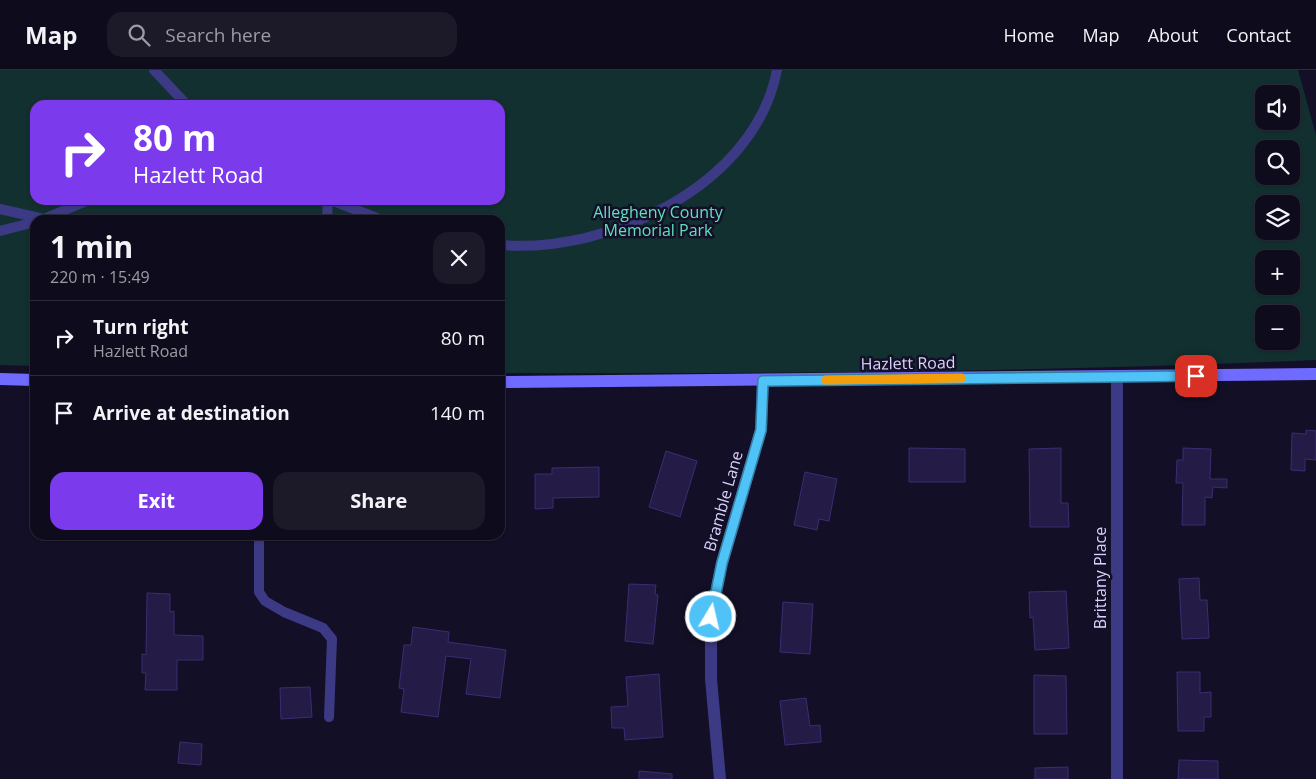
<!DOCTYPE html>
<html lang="en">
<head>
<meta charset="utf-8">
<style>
  body { margin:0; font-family:"Open Sans",sans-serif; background:#1c1929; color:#f1f3f6; height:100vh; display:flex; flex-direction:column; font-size:19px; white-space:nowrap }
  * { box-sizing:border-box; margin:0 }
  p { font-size:16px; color:#9b9ba3 }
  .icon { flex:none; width:28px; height:28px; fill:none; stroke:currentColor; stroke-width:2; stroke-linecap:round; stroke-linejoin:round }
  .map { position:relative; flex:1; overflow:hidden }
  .side { position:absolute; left:30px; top:145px; width:475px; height:325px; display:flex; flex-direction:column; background:#0e0b1c; border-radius:15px; box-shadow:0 1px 4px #0004,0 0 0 1px #2e2b3b }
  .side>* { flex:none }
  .guide { position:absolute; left:30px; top:30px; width:475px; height:105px; border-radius:15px; box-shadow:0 1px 4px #0004,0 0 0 1px #2e2b3b; background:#7c3aed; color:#fff; overflow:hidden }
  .controls { position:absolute; left:1255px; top:15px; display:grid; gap:10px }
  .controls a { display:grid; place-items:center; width:45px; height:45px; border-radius:10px; background:#0e0b1c; box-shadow:0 1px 4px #0004,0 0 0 1px #2e2b3b; font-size:25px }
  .pin { position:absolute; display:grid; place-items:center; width:42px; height:42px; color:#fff; margin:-21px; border-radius:10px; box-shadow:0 2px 8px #0006 }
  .me { position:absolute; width:55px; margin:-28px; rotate:9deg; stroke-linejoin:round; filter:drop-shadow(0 0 4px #0008) }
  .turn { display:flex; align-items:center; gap:18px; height:105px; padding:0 20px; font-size:22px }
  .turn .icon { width:65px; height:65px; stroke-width:2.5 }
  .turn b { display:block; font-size:35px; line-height:42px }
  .round { display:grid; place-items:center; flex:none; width:52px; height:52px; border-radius:15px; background:#1c1929 }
  .summary { display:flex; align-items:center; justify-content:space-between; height:85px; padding:0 20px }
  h1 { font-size:30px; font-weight:700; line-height:38px }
  .primary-button { display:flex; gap:10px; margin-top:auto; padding:10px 20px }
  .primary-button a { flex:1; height:58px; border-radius:15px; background:#7c3aed; color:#fff; font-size:20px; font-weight:700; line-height:58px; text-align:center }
  .primary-button a+a { background:#1c1929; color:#f1f3f6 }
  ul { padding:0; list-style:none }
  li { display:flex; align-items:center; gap:15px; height:75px; padding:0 20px; border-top:1px solid #2e2b3b }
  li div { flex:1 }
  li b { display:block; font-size:19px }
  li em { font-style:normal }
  header { display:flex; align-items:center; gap:30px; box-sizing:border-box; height:70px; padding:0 25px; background:#0e0b1c; border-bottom:1px solid #2e2b3b }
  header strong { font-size:24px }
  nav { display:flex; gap:28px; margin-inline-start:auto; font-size:18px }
  .search { width:350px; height:45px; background:#1c1929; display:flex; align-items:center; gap:12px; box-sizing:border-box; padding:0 18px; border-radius:15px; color:#9b9ba3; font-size:19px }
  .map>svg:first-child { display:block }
  .green { fill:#12302f; fill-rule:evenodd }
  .building { fill:#241b47; stroke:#3b2d73 }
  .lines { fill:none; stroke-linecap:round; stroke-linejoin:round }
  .lane { stroke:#3d3a85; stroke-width:10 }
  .street { stroke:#3d3a85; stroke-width:12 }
  .secondary { stroke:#6f6bff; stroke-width:12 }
  .route-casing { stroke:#337fa1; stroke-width:12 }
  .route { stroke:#4fc3f7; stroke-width:9 }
  .slow { stroke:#f59e0b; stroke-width:9 }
  .labels { text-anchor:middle; stroke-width:5; stroke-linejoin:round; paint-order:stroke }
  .park-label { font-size:16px; fill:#5fe0c0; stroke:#130f26 }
  .street-label { font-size:16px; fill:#d9d4ff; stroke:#130f26 }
</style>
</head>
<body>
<header>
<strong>Map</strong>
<div class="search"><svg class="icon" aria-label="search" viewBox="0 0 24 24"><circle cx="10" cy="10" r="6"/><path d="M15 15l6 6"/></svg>Search here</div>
<nav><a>Home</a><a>Map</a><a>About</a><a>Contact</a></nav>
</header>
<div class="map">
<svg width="1316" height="709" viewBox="0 0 1316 709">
  <rect width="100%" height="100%" fill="#130f26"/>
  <path class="green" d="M0,0H1298L1316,65V290C1044,302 772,304 500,303V150H35V296L0,295ZM1264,24H1291V51H1264ZM35,35H500V130H35ZM1264,79H1291V106H1264ZM1264,134H1291V161H1264ZM1264,189H1291V216H1264ZM1264,244H1291V271H1264Z"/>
  <g class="building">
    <polygon points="1306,360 1316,361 1316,390 1305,389 1305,401 1291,400 1292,363 1306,364"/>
    <polygon points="909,378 965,379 965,412 909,412"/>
    <polygon points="1061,378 1061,433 1068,433 1069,457 1030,457 1029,379"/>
    <polygon points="1183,378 1211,379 1210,409 1227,409 1227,418 1213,417 1212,428 1205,427 1205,455 1182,455 1183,413 1176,413 1177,390 1183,390"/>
    <polygon points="666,381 697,391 680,447 649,437"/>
    <polygon points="599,397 599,427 553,428 553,438 535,439 535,404 552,404 552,398"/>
    <polygon points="805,402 837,409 829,451 819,449 817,460 794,455"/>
    <rect x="286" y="465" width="16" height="5"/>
    <rect x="381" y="465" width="16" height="2"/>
    <polygon points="1199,508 1200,530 1207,530 1209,568 1182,569 1179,509"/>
    <polygon points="629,514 656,515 655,524 658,525 653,574 625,571"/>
    <polygon points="1066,521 1069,578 1035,580 1033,547 1030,548 1029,522"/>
    <polygon points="147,523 170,524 170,542 174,541 174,565 203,566 203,590 177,590 177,620 145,620 146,603 142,603 142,584 146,585"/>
    <polygon points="783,532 813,534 810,584 780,582"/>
    <polygon points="413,557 449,562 448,572 506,580 500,628 466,624 471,589 446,586 438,647 401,642 404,619 399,618 404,575 411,575"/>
    <polygon points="1177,602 1200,602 1200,623 1211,622 1211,647 1204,647 1204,661 1178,661"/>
    <polygon points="659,604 663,667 625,670 624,658 612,658 611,637 628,636 626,607"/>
    <polygon points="1034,605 1066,606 1067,664 1034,664"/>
    <polygon points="310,617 312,647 281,649 280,618"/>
    <polygon points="806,628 810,656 820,655 821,672 785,675 780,631"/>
    <polygon points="180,672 202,674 201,695 178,693"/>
    <polygon points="1179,690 1218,691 1218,709 1178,709"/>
    <polygon points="1068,697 1068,709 1035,709 1035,698"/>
    <polygon points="639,701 672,704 672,709 639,709"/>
  </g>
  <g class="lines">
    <g class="lane">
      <polyline points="154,0 187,35"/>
      <polyline points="331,130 382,150"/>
      <polyline points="0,139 44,149"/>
      <polyline points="41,150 89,130"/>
      <polyline points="327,150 328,130"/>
      <polyline points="0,161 35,152"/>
      <path d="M500,175C608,184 755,116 777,0"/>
      <polyline points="259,465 259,522 265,531 284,542 323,558 332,569 329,647"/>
    </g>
    <g class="street">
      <polyline points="720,709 711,609 711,547 722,493 761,360 763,311"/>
      <polyline points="1117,709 1117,306"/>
    </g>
    <g class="secondary">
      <polyline points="0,309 35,310"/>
      <polyline points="500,312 1316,304"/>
    </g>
  </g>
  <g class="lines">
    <defs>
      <polyline id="route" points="711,547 722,493 761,360 763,311 1196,306"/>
    </defs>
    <use href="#route" class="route-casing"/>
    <use href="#route" class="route"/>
    <polyline class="slow" points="826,310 961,308"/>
  </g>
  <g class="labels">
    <g class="park-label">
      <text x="658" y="148">Allegheny County<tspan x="658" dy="18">Memorial Park</tspan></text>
    </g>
    <g class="street-label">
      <text transform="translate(908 293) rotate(-1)" y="6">Hazlett Road</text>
      <text transform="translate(723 431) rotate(-74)" y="6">Bramble Lane</text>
      <text transform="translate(1100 508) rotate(-90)" y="6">Brittany Place</text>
    </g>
  </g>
</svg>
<div class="controls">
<a><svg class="icon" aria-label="sound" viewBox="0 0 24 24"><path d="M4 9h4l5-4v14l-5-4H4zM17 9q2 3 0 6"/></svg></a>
<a><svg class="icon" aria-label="search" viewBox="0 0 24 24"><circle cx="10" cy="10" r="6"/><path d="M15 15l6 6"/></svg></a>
<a><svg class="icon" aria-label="layers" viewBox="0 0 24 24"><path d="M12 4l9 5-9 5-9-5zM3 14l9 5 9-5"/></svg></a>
<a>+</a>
<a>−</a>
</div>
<div class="pin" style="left:1196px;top:306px;background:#d93025"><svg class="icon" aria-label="arrive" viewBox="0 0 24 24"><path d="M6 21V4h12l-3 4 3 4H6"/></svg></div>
<svg class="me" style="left:711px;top:547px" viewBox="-20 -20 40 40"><circle r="17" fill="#4fc3f7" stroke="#fff" stroke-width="3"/><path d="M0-11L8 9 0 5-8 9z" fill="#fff"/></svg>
<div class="guide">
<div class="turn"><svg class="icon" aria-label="right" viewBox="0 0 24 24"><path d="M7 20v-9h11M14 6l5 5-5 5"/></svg><div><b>80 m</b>Hazlett Road</div></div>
</div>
<section class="side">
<div class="summary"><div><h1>1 min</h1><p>220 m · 15:49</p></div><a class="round"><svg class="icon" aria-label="close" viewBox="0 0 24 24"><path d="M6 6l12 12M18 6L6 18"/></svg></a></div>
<ul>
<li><svg class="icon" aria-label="right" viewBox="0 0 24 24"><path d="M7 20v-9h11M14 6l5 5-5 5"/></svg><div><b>Turn right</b><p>Hazlett Road</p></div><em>80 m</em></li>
<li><svg class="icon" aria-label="arrive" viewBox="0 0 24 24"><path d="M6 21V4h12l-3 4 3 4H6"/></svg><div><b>Arrive at destination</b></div><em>140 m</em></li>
</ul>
<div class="primary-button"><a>Exit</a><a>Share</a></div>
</section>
</div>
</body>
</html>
